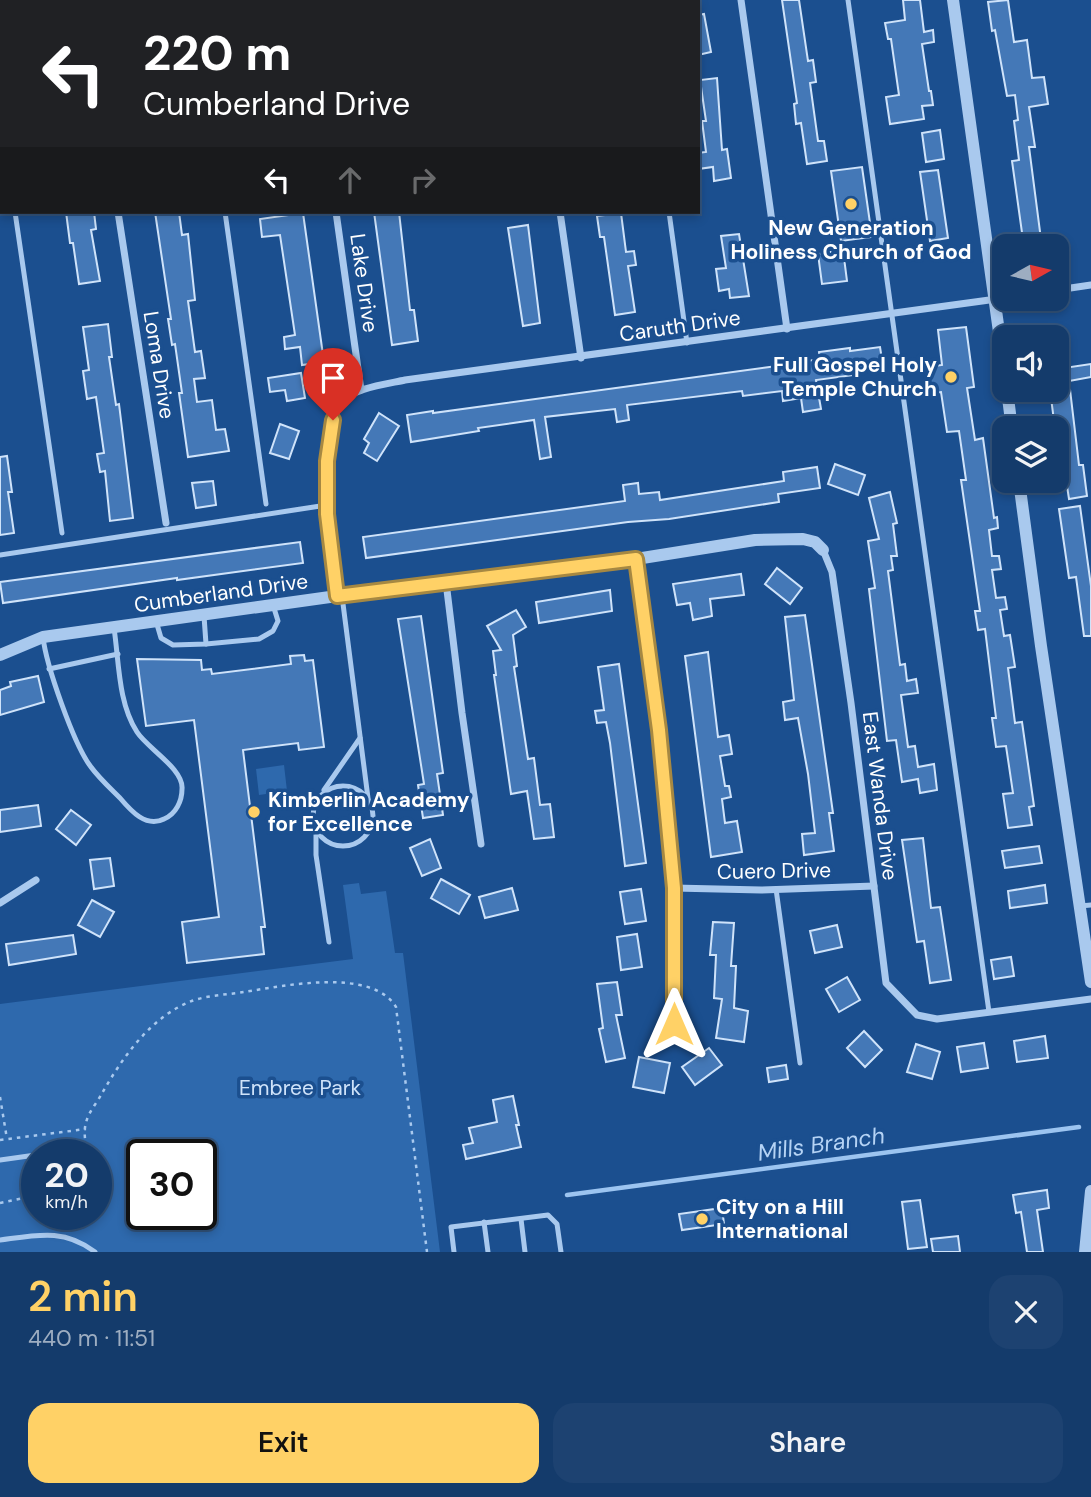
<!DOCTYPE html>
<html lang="en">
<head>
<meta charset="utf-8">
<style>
  body { margin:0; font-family:"DM Sans",sans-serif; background:#1d4271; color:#f1f3f6; height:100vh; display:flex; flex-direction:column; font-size:26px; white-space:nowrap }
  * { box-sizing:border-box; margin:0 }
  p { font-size:23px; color:#9dadc1 }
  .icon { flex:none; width:38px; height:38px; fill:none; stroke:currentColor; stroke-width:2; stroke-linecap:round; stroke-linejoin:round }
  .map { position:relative; height:1252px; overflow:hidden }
  .panel { display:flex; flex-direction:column; background:#143b6b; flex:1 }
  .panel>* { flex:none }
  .top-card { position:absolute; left:0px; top:0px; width:700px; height:214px; box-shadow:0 4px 10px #0003,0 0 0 2px #33557e; background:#202124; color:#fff; overflow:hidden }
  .needle { width:46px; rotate:82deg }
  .tools { position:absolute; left:992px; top:234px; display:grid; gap:14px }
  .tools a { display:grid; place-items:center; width:77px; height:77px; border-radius:14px; background:#143b6b; box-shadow:0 4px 10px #0003,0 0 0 2px #33557e; font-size:35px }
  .speed { position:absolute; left:21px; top:1139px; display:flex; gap:14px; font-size:35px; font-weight:700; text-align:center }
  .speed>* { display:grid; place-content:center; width:91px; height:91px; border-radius:50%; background:#143b6b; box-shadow:0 4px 10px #0003,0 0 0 2px #33557e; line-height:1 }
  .speed small { font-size:18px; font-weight:400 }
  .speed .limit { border:4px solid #111; border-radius:10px; background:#fff; color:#111 }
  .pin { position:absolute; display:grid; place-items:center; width:60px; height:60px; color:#fff; margin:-72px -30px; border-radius:50% 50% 50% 0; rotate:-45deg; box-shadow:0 0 7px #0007 }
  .pin .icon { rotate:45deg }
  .me { position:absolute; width:77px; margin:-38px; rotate:0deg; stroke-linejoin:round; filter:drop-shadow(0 0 5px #0008) }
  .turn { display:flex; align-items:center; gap:24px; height:147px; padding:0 28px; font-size:32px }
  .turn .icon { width:91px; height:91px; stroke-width:2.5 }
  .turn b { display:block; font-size:49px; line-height:60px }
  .lanes { display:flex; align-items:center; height:66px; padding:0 28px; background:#0003; justify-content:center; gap:35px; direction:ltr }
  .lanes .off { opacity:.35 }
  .round { display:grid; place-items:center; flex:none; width:74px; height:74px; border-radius:21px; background:#1d4271 }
  .head { display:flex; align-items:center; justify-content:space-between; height:119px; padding:0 28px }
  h1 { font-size:42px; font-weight:600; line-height:52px; color:#ffd166 }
  .button { display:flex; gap:14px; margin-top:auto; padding:14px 28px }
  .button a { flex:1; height:80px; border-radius:21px; background:#ffd166; color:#111; font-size:28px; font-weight:600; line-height:80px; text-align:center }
  .button a+a { background:#1d4271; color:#f1f3f6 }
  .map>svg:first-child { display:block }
  .green { fill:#2e69ad; fill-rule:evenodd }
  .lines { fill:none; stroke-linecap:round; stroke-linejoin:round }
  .stream { stroke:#9cc4f0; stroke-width:4.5 }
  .building { fill:#4478b7; stroke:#cfe3fa; stroke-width:2 }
  .path { stroke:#a9c9ee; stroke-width:2.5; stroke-dasharray:3.5 5; stroke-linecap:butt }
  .service { stroke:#a9c9ee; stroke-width:5 }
  .minor { stroke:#a9c9ee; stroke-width:7 }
  .tertiary { stroke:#a9c9ee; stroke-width:12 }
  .route-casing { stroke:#a68842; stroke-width:18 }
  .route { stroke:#ffd166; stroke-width:12 }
  .poi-dot { fill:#ffd166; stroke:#1b4f8f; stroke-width:2.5 }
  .labels { text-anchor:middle; stroke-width:7; stroke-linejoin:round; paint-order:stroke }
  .poi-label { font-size:21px; font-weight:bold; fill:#fff; stroke:#1b4f8f; text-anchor:start }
  .street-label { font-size:21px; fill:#fff; stroke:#1b4f8f }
  .park-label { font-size:21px; fill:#cfe3fa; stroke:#1b4f8f }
  .water-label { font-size:23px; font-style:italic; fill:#b5d3f5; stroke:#1b4f8f }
</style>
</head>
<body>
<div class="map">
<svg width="1091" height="1252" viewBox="0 0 1091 1252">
  <rect width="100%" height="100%" fill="#1b4f8f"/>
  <g class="green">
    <polygon points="284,765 287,791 259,795 256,769"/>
    <path d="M359,883L361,894L386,891L395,953H403L440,1252H0V1004L353,959L343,885ZM37,1155H96V1214H37ZM142,1155H201V1214H142Z"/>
  </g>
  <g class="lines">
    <polyline class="stream" points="567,1195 1079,1127"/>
  </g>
  <g class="building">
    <polygon points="782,0 799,0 808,61 813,60 816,82 810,83 818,141 824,141 827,161 807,164 801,123 796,124 794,104 797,103"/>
    <polygon points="903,0 920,0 924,32 933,30 934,42 922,44 929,91 931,91 933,105 922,106 924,119 890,124 886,97 899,95 891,39 888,39 885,23 905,20"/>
    <polygon points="1008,0 1014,42 1027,40 1032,78 1044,77 1048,104 1029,107 1035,147 1029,147 1042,247 1024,247 1012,161 1019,160 1014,121 1018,120 1015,95 1007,96 995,30 992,31 988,2"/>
    <polygon points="704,14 711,52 698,55 698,15"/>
    <polygon points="717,78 722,150 727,149 731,178 714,181 713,167 698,169 698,153 706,152 702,121 706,121 700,80"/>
    <polygon points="940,130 944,159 926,162 922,133"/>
    <polygon points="862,167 872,237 841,241 831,171"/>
    <polygon points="938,170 948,238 930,241 920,172"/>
    <polygon points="66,212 94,212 96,229 91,230 100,281 79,284 73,243 70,243"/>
    <polygon points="155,212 179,212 182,235 188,234 195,300 188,301 195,352 201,351 205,378 194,379 197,402 212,400 216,430 225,429 229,451 188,457 179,393 182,393 175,344 172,345 168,319 171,319"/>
    <polygon points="374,212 399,212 410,310 414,310 418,341 392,345"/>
    <polygon points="303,213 324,362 302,365 300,347 285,349 284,337 295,335 280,235 262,237 260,219"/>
    <polygon points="621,213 626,252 634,251 636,265 628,266 635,312 615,315 604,237 600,237 597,216"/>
    <polygon points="528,225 540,323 523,326 508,228"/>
    <polygon points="739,234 749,296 730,298 729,289 719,291 716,269 726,268 721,236"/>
    <polygon points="843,250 847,281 822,284 818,254"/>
    <polygon points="108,324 112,357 109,357 116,405 119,404 133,518 110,521 105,471 100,472 97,454 104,453 96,397 87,399 83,371 89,370 83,327"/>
    <polygon points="966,327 974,387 967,388 975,440 983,438 994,518 997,517 998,528 989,530 992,556 999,556 1001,569 992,570 996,598 1005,597 1007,609 1000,610 1004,636 1010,635 1015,667 1008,668 1015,723 1022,722 1034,806 1029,807 1032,825 1008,828 1003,794 1013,793 1006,746 996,747 992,718 996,718 985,629 978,630 975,611 980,611 961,480 966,480 959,431 947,432 941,392 931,393 928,367 942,365 938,330"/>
    <polygon points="880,347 883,366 853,370 854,375 816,380 821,409 803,412 801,398 783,401 782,391 743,396 742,391 627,405 629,420 617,422 615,409 545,417 551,457 540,459 534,420 478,428 479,431 411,442 407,415 433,411 433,413 777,366 820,359 819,352 850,348 850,351"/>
    <polygon points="1091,364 1091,377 1069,381 1079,465 1083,465 1087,496 1069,499 1063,460 1060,460 1057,420 1054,421 1050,390 1057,390 1057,369"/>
    <polygon points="301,373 305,398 287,401 285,390 270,392 268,378"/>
    <polygon points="379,413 399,426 377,461 364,453 369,443 364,439"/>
    <polygon points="280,424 299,431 289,459 270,453"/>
    <polygon points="7,456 12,492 8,492 14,533 0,535 0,457"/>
    <polygon points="835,464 865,475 858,495 828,484"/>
    <polygon points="817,467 820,488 778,494 779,502 669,519 628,522 366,558 363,537 625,501 623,485 638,483 639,494 659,492 660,500 784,481 783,472"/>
    <polygon points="213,481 216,505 196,508 192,483"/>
    <polygon points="890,492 897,523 893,524 897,556 891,556 893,570 888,571 900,665 905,664 907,681 916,679 918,693 901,695 908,747 915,746 918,767 934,764 937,790 920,793 918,779 902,782 896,740 887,741 869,589 875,588 868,541 879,539 869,498"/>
    <polygon points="1080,506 1091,586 1091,636 1084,636 1076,577 1069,578 1059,509"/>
    <polygon points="300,542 303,563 177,580 177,578 3,603 0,582"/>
    <polygon points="777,568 802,588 790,604 765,584"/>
    <polygon points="741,574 744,595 710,599 712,616 693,620 690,603 677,605 673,584"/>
    <polygon points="610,590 612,611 539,623 536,602"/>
    <polygon points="516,610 526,627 513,635 517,666 514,667 528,759 534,758 540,805 550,804 554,837 534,839 527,791 511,794 494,675 496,675 493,651 501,650 487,626"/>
    <polygon points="805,615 833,813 829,813 834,851 804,855 802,834 815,833 808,774 798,718 785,720 783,702 794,700 785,617"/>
    <polygon points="421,616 443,773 437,774 443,815 423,818 418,785 424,784 398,619"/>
    <polygon points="708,652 718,737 729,735 732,754 720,756 725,786 729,786 731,797 722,799 725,823 737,821 742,852 711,857 685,656"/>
    <polygon points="304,655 305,661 313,660 324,747 299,750 298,743 243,750 265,927 261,927 264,954 187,963 182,922 219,917 194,720 146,726 137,659 201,660 202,670 211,669 212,674 291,664 290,656"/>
    <polygon points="619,664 646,863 625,866 610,743 606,722 597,723 595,711 604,710 598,667"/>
    <polygon points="38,676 44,702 0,715 0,690 11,686 10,682"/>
    <polygon points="38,805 41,826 0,832 0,810"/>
    <polygon points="71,810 91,825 76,845 56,829"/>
    <polygon points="923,838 931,908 940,907 951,980 930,983 924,941 917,942 902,840"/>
    <polygon points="430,839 441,868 422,876 410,848"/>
    <polygon points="1039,846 1042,863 1005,868 1002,851"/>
    <polygon points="110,858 114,886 94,889 90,860"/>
    <polygon points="441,879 470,895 459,914 431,898"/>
    <polygon points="1045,885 1047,903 1010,908 1008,891"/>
    <polygon points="512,888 518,910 485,918 479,897"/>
    <polygon points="641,889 646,921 625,924 620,892"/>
    <polygon points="92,900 114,912 100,937 78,925"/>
    <polygon points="713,922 734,923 731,966 736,966 734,1008 748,1011 744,1042 716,1038 722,999 714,998 716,955 710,955"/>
    <polygon points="837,925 842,947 815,953 810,931"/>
    <polygon points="637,934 642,967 621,970 617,937"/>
    <polygon points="73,935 76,954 9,965 6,944"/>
    <polygon points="1011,957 1014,976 994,979 991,960"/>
    <polygon points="847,977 860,1000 839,1012 826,989"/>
    <polygon points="617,982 622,1015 616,1015 625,1058 606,1062 599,1029 603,1028 597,984"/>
    <polygon points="864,1031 882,1050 865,1067 847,1048"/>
    <polygon points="1045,1036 1048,1058 1017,1062 1014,1041"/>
    <polygon points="984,1043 988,1068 961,1072 957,1047"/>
    <polygon points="916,1044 940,1052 932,1079 907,1072"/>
    <polygon points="709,1048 722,1065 695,1085 682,1067"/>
    <polygon points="639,1057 670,1063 664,1093 633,1087"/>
    <polygon points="786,1065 788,1079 769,1082 767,1068"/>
    <polygon points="513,1096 519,1125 516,1125 521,1147 466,1159 463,1145 473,1143 469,1128 497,1122 493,1100"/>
    <polygon points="1047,1190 1049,1208 1037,1210 1043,1252 1027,1252 1021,1212 1016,1213 1013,1195"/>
    <polygon points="920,1200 927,1247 908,1249 902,1202"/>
    <polygon points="722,1208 724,1224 682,1230 679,1214"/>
    <polygon points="958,1236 960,1252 933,1252 931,1239"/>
  </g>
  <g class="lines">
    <g class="path">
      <polyline points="0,1097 7,1139"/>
      <polyline points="0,1140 86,1129"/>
      <path d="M87,1155C86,1145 83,1132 86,1123C88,1113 96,1104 101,1095C121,1060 148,1020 187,1003C204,995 226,995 244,992C282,986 372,967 396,1007L427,1252"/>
      <polyline points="96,1163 103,1164"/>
      <polyline points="0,1203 37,1195"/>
    </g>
    <g class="service">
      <polyline points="196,0 196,2"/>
      <polyline points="638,0 639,2"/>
      <polyline points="848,0 989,1012"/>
      <polyline points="1,145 2,144"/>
      <polyline points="15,212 62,533"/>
      <polyline points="225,212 266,504"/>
      <polyline points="669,212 687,343"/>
      <polyline points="0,555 327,505"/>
      <polyline points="342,596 368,798"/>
      <polyline points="204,616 206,644"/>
      <polyline points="156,621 161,638 173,645 206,644 259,639 273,631 278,621 273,605"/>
      <path d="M43,637C46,665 74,745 91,767C99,778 110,788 120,798C131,811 146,828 164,819C176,814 182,801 182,789C184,769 147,748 137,732C118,703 119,661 114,628"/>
      <polyline points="49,669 118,654"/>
      <circle cx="343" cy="816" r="30"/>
      <polyline points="324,790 360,738"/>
      <polyline points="316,830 316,855 329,942"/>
      <polyline points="776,889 800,1063"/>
      <polyline points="1080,906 1091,905"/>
      <polyline points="0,1160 71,1150"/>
      <polyline points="521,1219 525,1252"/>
      <polyline points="484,1222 488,1252"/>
      <path d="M0,1240C37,1235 64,1228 95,1252"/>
      <polyline points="454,1252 451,1227 548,1215 557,1224 561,1252"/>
    </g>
    <g class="minor">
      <polyline points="306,0 306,2"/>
      <polyline points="529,0 529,2"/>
      <polyline points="741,0 787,329"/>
      <polyline points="0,72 2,71"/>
      <polyline points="118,212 166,523"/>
      <polyline points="336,212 361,390"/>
      <polyline points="560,212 581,358"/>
      <polyline points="1057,290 1091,285"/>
      <polyline points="823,550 832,572 851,703 886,983 917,1015 937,1019 1091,999"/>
      <polyline points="636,559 659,730 674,888 674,1024"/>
      <polyline points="446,582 462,713 481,844"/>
      <path d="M337,596C330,544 322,493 330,440C332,428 333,414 340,404C351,388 387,384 405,380L1004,298"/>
      <polyline points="674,888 761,890 874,886"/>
      <polyline points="0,903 36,880"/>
    </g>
    <g class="tertiary">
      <polyline points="953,0 1004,368"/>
      <polyline points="1007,390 1012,429"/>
      <polyline points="1019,481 1041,646 1091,982"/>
      <polyline points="0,655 43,637 337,596 636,559 755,540 803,539 815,542 823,550"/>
      <polyline points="1085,1252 1091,1191"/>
    </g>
  </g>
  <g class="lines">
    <defs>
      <polyline id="route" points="333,420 327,461 327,514 337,596 636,559 659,730 674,888 674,1024"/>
    </defs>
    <use href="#route" class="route-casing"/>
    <use href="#route" class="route"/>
  </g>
  <g class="poi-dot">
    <circle cx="851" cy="204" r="7"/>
    <circle cx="951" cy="377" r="7"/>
    <circle cx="254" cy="812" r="7"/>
    <circle cx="702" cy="1219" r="7"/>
  </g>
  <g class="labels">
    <g class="poi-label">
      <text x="851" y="235" text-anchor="middle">New Generation<tspan x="851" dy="24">Holiness Church of God</tspan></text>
      <text x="937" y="372" text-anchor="end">Full Gospel Holy<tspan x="937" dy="24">Temple Church</tspan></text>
      <text x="268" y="807">Kimberlin Academy<tspan x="268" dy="24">for Excellence</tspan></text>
      <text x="716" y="1214">City on a Hill<tspan x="716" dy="24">International</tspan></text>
    </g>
    <g class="street-label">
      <text transform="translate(364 283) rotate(82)" y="7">Lake Drive</text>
      <text transform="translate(680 326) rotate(-8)" y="7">Caruth Drive</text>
      <text transform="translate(159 365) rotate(81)" y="7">Loma Drive</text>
      <text transform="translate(221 593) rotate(-8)" y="7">Cumberland Drive</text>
      <text transform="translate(880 796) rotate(83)" y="7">East Wanda Drive</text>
      <text transform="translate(774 871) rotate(-1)" y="7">Cuero Drive</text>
    </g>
    <g class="park-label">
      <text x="300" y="1095">Embree Park</text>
    </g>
    <g class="water-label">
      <text transform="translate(821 1144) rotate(-8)" y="8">Mills Branch</text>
    </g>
  </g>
</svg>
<div class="tools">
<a><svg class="needle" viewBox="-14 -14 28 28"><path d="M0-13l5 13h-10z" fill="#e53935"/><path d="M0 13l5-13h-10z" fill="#9dadc1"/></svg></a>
<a><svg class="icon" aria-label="sound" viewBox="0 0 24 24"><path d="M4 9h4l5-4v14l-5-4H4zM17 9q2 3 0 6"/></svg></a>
<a><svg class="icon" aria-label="layers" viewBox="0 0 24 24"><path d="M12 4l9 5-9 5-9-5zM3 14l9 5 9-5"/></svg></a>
</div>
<div class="speed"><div>20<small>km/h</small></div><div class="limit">30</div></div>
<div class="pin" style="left:333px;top:420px;background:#d93025"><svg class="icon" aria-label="arrive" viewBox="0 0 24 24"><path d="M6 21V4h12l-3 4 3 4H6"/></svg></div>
<svg class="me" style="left:674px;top:1024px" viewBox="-20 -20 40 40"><path d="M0-17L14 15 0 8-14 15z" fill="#ffd166" stroke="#fff" stroke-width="4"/></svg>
<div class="top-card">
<div class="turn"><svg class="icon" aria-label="left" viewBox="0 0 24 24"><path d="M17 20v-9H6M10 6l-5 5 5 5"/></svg><div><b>220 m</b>Cumberland Drive</div></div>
<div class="lanes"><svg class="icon" aria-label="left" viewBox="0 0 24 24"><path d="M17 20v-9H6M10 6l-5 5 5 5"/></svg><svg class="icon off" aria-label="ahead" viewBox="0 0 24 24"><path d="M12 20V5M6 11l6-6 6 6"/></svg><svg class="icon off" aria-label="right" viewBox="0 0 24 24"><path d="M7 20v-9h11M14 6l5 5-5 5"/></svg></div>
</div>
</div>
<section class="panel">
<div class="head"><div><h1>2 min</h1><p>440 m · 11:51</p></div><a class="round"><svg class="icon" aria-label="close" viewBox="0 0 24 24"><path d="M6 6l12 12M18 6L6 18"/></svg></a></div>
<div class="button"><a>Exit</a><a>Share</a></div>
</section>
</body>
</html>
